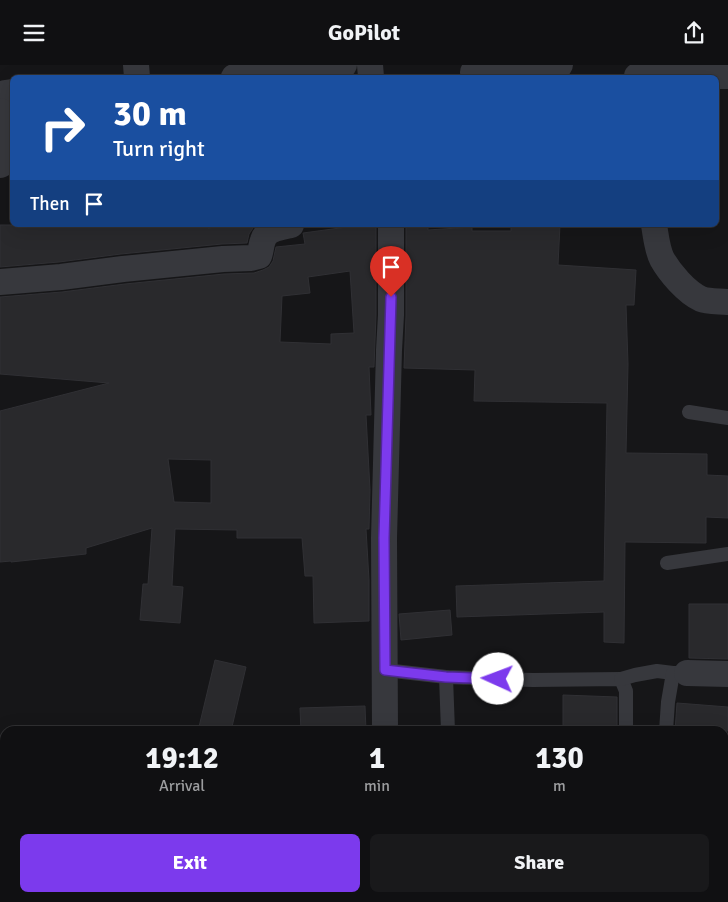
<!DOCTYPE html>
<html lang="en">
<head>
<meta charset="utf-8">
<style>
  body { margin:0; font-family:Signika,sans-serif; background:#19191b; color:#f1f3f6; height:100vh; display:flex; flex-direction:column; font-size:19px; white-space:nowrap }
  * { box-sizing:border-box; margin:0 }
  p { font-size:16px; color:#9c9d9f }
  .icon { flex:none; width:28px; height:28px; fill:none; stroke:currentColor; stroke-width:2; stroke-linecap:round; stroke-linejoin:round }
  .map { position:relative; flex:1; overflow:hidden }
  .drawer { position:absolute; left:0px; top:661px; width:729px; height:176px; display:flex; flex-direction:column; background:#101012; border-radius:15px 15px 0 0; box-shadow:0 5px 20px #0002,0 0 0 1px #303032 }
  .drawer>* { flex:none }
  .top-card { position:absolute; left:10px; top:10px; width:709px; height:152px; border-radius:8px; box-shadow:0 5px 20px #0002,0 0 0 1px #303032; background:#1a4fa0; color:#fff; overflow:hidden }
  .pin { position:absolute; display:grid; place-items:center; width:42px; height:42px; color:#fff; margin:-51px -21px; border-radius:50% 50% 50% 0; rotate:-45deg; box-shadow:0 0 5px #0007 }
  .pin .icon { rotate:45deg }
  .me { position:absolute; width:55px; margin:-28px; rotate:272deg; stroke-linejoin:round; filter:drop-shadow(0 0 4px #0008) }
  .turn { display:flex; align-items:center; gap:18px; height:105px; padding:0 20px; font-size:22px }
  .turn .icon { width:65px; height:65px; stroke-width:2.5 }
  .turn b { display:block; font-size:35px; line-height:42px }
  .then { display:flex; align-items:center; height:48px; padding:0 20px; background:#0003; gap:10px; font-size:19px }
  .eta { display:flex; justify-content:space-evenly; align-items:center; height:85px; text-align:center }
  .eta b { font-size:30px; font-weight:800; line-height:35px }
  .action { display:flex; gap:10px; margin-top:auto; padding:10px 20px }
  .action a { flex:1; height:58px; border-radius:8px; background:#7c3aed; color:#fff; font-size:20px; font-weight:800; line-height:58px; text-align:center }
  .action a+a { background:#19191b; color:#f1f3f6 }
  header { display:flex; justify-content:space-between; align-items:center; height:65px; padding:0 20px; background:#101012; font-size:22px; font-weight:800 }
  .map>svg:first-child { display:block }
  .building { fill:#29292c; stroke:#303034; fill-rule:evenodd }
  .lines { fill:none; stroke-linecap:round; stroke-linejoin:round }
  .lane { stroke:#37383d; stroke-width:14 }
  .street { stroke:#37383d; stroke-width:26 }
  .route-casing { stroke:#51269a; stroke-width:12 }
  .route { stroke:#7c3aed; stroke-width:9 }
</style>
</head>
<body>
<header><svg class="icon" aria-label="menu" viewBox="0 0 24 24"><path d="M4 6h16M4 12h16M4 18h16"/></svg>GoPilot<svg class="icon" aria-label="share" viewBox="0 0 24 24"><path d="M12 15V3M7 8l5-5 5 5M5 13v7h14v-7"/></svg></header>
<div class="map">
<svg width="728" height="837" viewBox="0 0 728 837">
  <rect width="100%" height="100%" fill="#161618"/>
  <g class="building">
    <polygon points="0,160 208,160 208,163 234,160 255,160 249,169 247,178 222,179 121,189 59,197 0,202"/>
    <path d="M362,160H376V250L374,302H369L371,350H366L370,425L369,464H366L369,515V556L314,558L313,511H305L302,473H237V465L175,464L172,521L183,522L180,558L140,555L143,519H148L152,463L86,483V489L11,497V496L0,497V346L109,318L0,309V232L62,227L125,219L224,209L254,208L263,205L269,202L273,196L276,182L305,179L303,168ZM350,206L354,268L331,269V279L280,277L282,231L310,228L308,212ZM168,394L211,395V438L174,437Z"/>
    <polygon points="406,160 428,160 428,165 472,162 472,166 511,166 511,160 560,160 558,200 636,205 634,240 626,240 628,299 626,388 707,389 707,410 728,411 728,453 706,452 706,478 625,477 624,578 604,577 604,547 457,552 456,521 604,516 607,338 474,336 475,305 404,303 406,250"/>
    <polygon points="689,539 728,539 728,594 689,593"/>
    <polygon points="450,545 452,570 401,575 399,549"/>
    <polygon points="215,595 246,602 231,666 198,666"/>
    <polygon points="563,630 617,632 617,666 563,666"/>
    <polygon points="677,638 728,642 728,666 675,666"/>
    <polygon points="365,641 366,666 301,666 300,643"/>
  </g>
  <g class="lines">
    <g class="lane">
      <polyline points="689,347 728,353"/>
      <polyline points="667,498 728,489"/>
      <polyline points="385,605 446,612 533,615 621,614 626,626 626,666"/>
      <polyline points="446,612 448,666"/>
      <polyline points="621,614 635,610 657,606 673,608"/>
      <polyline points="666,666 668,637 673,608 687,608"/>
      <polyline points="540,832 540,837"/>
    </g>
    <g class="street">
      <polyline points="136,0 137,12"/>
      <polyline points="370,0 371,12"/>
      <polyline points="473,7 560,0"/>
      <polyline points="637,11 728,11"/>
      <polyline points="234,12 344,0"/>
      <polyline points="0,43 1,31 5,28 12,27"/>
      <polyline points="0,46 3,95 2,99 0,100"/>
      <path d="M654,160C656,171 657,184 662,194C670,208 686,227 701,234C708,237 720,236 728,237"/>
      <path d="M0,217L61,212L123,204L223,194L251,193L259,191C261,186 261,180 263,175C266,164 281,162 291,160"/>
      <polyline points="687,608 728,609"/>
      <polyline points="385,666 384,473 389,285 391,250 391,160"/>
      <polyline points="0,815 5,817"/>
      <polyline points="47,832 58,837"/>
      <polyline points="489,832 511,837"/>
      <polyline points="410,837 411,832"/>
    </g>
  </g>
  <g class="lines">
    <defs>
      <polyline id="route" points="391,232 384,473 385,605 446,612 498,614"/>
    </defs>
    <use href="#route" class="route-casing"/>
    <use href="#route" class="route"/>
  </g>
</svg>
<div class="pin" style="left:391px;top:232px;background:#d93025"><svg class="icon" aria-label="arrive" viewBox="0 0 24 24"><path d="M6 21V4h12l-3 4 3 4H6"/></svg></div>
<svg class="me" style="left:498px;top:614px" viewBox="-20 -20 40 40"><circle r="19" fill="#fff"/><path d="M0-13L10 11 0 6-10 11z" fill="#7c3aed"/></svg>
<div class="top-card">
<div class="turn"><svg class="icon" aria-label="right" viewBox="0 0 24 24"><path d="M7 20v-9h11M14 6l5 5-5 5"/></svg><div><b>30 m</b>Turn right</div></div>
<div class="then">Then<svg class="icon" aria-label="arrive" viewBox="0 0 24 24"><path d="M6 21V4h12l-3 4 3 4H6"/></svg></div>
</div>
<section class="drawer">
<div class="eta">
<div><b>19:12</b><p>Arrival</p></div>
<div><b>1</b><p>min</p></div>
<div><b>130</b><p>m</p></div>
</div>
<div class="action"><a>Exit</a><a>Share</a></div>
</section>
</div>
</body>
</html>
